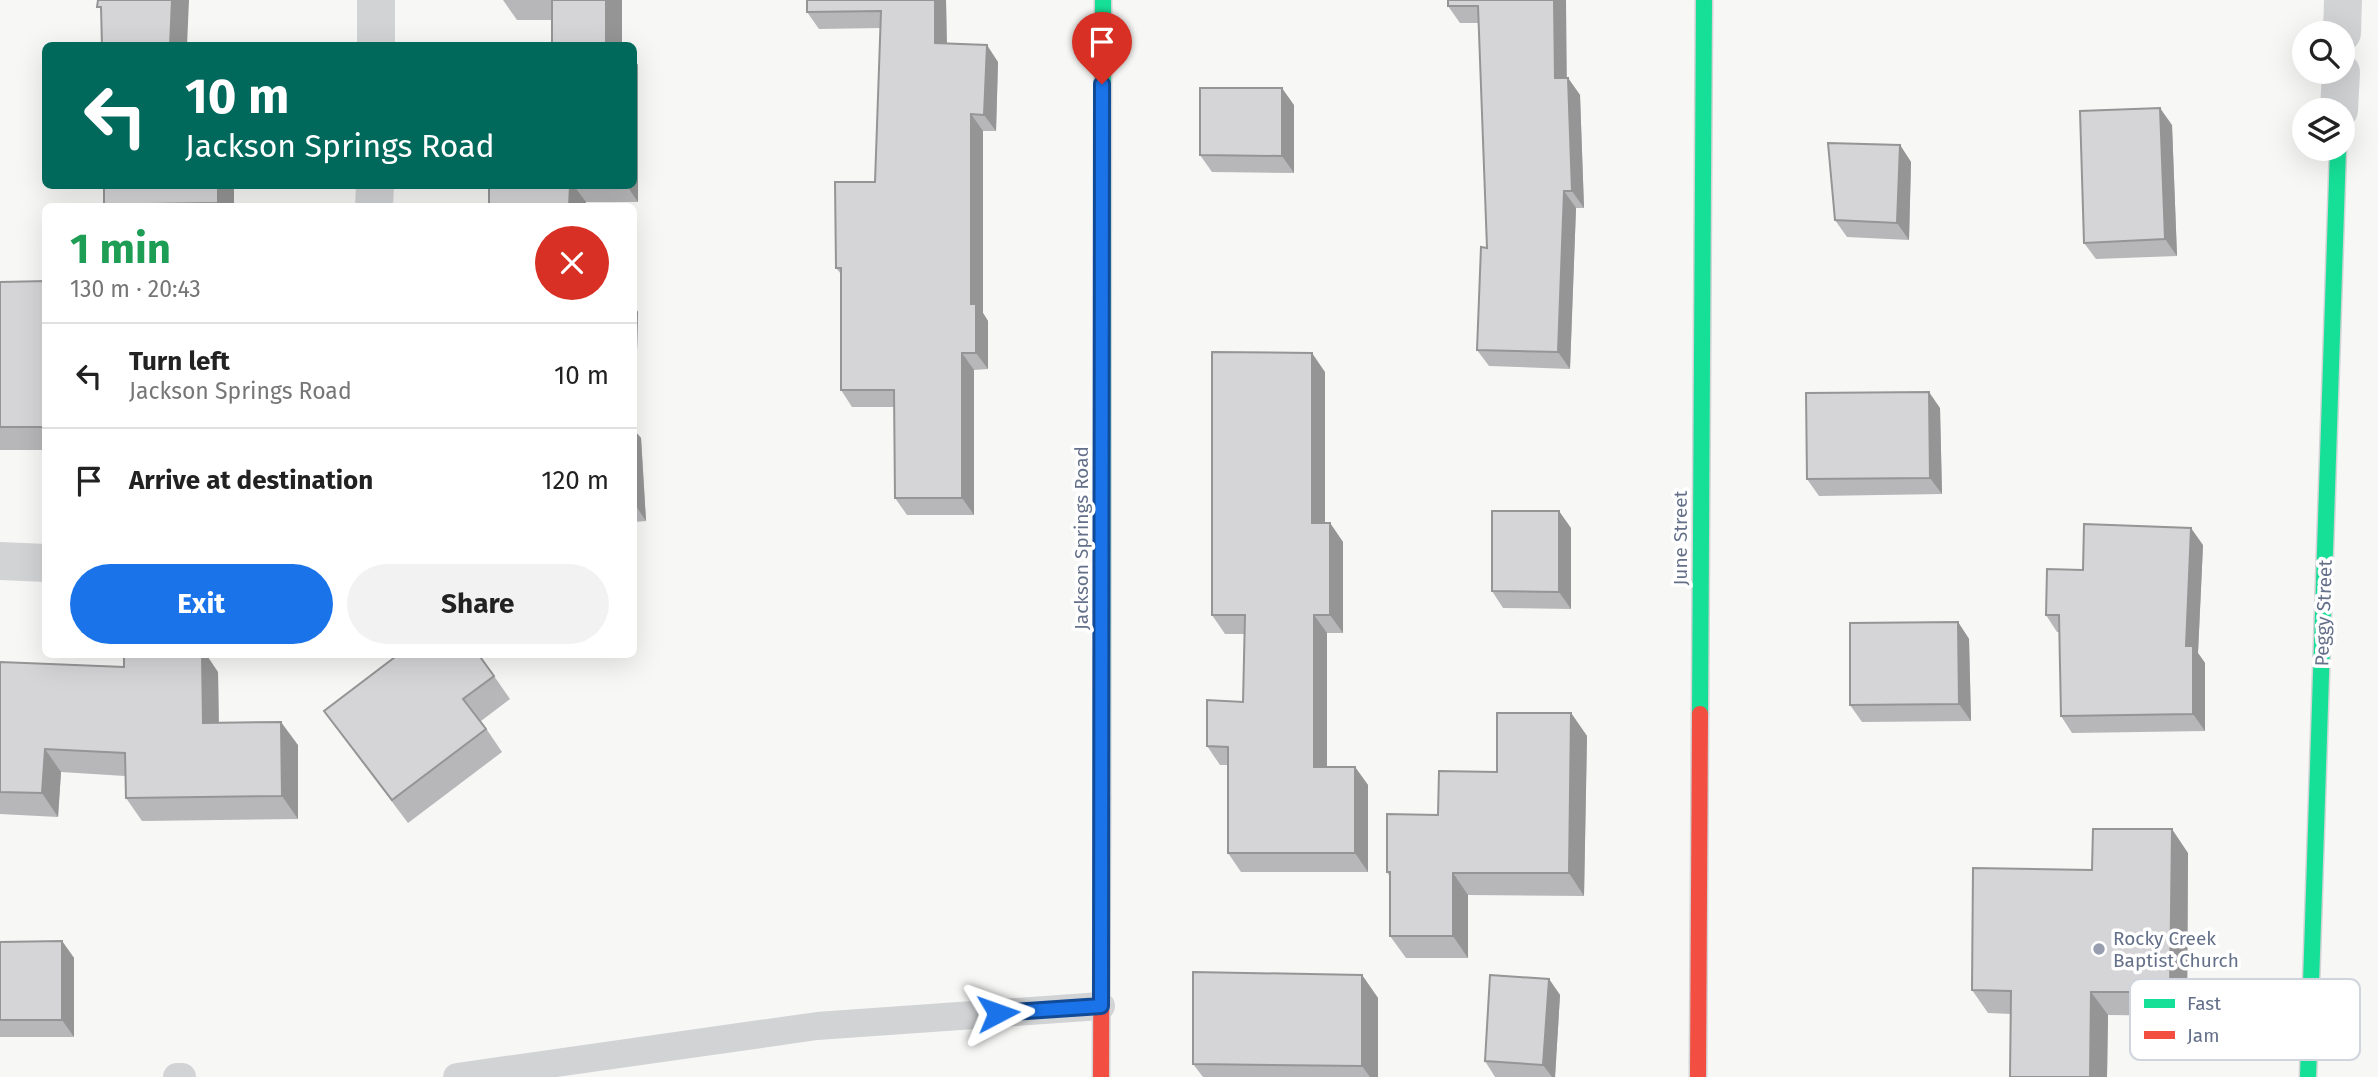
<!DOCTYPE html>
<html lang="en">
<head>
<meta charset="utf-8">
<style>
  body { margin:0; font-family:"Fira Sans",sans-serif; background:#f2f2f2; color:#222; height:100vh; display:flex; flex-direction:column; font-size:26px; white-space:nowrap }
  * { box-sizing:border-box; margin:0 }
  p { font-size:23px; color:#767676 }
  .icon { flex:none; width:38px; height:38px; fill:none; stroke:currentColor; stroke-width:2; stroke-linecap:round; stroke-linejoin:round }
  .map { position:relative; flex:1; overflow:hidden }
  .side { position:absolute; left:42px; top:203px; width:595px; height:455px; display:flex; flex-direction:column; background:#fff; border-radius:10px; box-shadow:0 7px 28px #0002 }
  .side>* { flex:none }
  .guide { position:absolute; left:42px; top:42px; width:595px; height:147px; border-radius:10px; box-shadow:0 7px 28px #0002; background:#00695c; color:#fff; overflow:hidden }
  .tools { position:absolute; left:2292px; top:21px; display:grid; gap:14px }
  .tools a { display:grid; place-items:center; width:63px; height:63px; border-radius:50%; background:#fff; box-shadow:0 7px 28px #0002; font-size:35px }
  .pin { position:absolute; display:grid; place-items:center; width:60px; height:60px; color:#fff; margin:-72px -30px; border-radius:50% 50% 50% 0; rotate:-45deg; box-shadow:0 0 7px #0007 }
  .pin .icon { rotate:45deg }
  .me { position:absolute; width:77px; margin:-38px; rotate:86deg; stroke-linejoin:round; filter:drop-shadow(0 0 5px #0008) }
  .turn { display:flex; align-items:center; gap:24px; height:147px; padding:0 28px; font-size:32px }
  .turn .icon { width:91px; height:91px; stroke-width:2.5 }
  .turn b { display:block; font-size:49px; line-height:60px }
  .round { display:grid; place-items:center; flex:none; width:74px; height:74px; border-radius:37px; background:#f2f2f2 }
  .overview { display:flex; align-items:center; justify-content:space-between; height:119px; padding:0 28px }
  h1 { font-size:42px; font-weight:700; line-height:52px; color:#1e9e55 }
  .button { display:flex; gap:14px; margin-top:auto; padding:14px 28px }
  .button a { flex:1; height:80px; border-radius:42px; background:#1a73e8; color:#fff; font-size:28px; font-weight:700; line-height:80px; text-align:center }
  .button a+a { background:#f2f2f2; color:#222 }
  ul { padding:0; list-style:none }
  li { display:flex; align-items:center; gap:21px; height:105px; padding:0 28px; border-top:2px solid #e0e0e0 }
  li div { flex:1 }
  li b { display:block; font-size:26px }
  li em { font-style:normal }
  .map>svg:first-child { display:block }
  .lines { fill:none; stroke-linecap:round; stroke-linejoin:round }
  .fast-casing { stroke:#d2d4d5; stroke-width:19 }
  .jam-casing { stroke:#d2d4d5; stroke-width:19 }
  .lane { stroke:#d2d3d5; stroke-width:28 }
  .street { stroke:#d2d3d5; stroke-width:38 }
  .fast { stroke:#16e098; stroke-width:16 }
  .jam { stroke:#f24e42; stroke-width:16 }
  .wall { fill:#b7b7b9 }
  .shaded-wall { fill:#959596 }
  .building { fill:#d5d5d7; stroke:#959596; stroke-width:2 }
  .route-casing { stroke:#114b97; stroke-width:18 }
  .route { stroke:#1a73e8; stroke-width:12 }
  .poi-dot { fill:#979faf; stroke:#fff; stroke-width:2.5 }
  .labels { text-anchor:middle; stroke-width:7; stroke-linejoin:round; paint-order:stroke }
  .street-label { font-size:19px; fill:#647089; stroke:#fff }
  .poi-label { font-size:19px; fill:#647089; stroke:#fff; text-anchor:start }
  .key { fill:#fff; stroke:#d0d4dc; stroke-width:2 }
  .key-label { font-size:19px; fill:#647089 }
</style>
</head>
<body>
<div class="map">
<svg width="2378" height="1077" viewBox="0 0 2378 1077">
  <rect width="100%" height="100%" fill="#f7f7f6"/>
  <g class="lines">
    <defs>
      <g id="fast">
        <polyline points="1700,714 1704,0"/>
        <polyline points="1102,799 1103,0"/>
        <polyline points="2308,1077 2338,149"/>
      </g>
      <g id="jam">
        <polyline points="1101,1077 1102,799"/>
        <polyline points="1698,1077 1700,714"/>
      </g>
    </defs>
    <use href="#fast" class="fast-casing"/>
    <use href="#jam" class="jam-casing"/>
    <g class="lane">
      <polyline points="177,1077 182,1077"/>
      <polyline points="457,1077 817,1026 1101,1006"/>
    </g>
    <g class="street">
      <polyline points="2342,33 2343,0"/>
      <polyline points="376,46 376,0"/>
      <polyline points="2339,110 2341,72"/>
      <polyline points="374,206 375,186"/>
      <polyline points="0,561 46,563"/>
    </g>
    <use href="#fast" class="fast"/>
    <use href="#jam" class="jam"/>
  </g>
  <g class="wall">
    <polygon points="503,0 622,0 622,43 624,46 552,46 552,20 517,20"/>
    <polygon points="946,0 947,44 998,62 996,131 983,131 983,313 988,321 988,369 974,370 974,515 907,515 895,498 894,407 852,407 841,390 841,274 836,268 875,182 881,28 819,29 807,12"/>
    <polygon points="1448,0 1566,0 1566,78 1568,78 1580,95 1584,208 1576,208 1570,369 1489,366 1477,350 1487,248 1479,23 1460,23 1448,6"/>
    <polygon points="634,59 638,65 638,202 586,202 585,206 489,206 489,188 487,186 634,186"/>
    <polygon points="1294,105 1294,173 1212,172 1200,155"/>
    <polygon points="2172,125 2177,256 2096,259 2084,243"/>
    <polygon points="1900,145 1911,162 1909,240 1847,237 1835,220"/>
    <polygon points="234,186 234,206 104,206"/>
    <polygon points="46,281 46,450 0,450 0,282"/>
    <polygon points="634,306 638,312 635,431 641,438 646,521 634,522"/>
    <polygon points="1325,372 1325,523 1330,523 1343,542 1343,633 1327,633 1327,767 1355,767 1368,785 1368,872 1241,872 1228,853 1228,765 1220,765 1207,746 1243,702 1244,634 1225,634 1212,615"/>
    <polygon points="1940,408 1942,494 1819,496 1807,479"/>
    <polygon points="1571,528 1571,609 1503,608 1492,591"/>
    <polygon points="2203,545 2198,653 2205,663 2205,731 2072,733 2061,716 2060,632 2057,632 2046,615 2083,570"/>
    <polygon points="1958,622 1969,639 1971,721 1862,722 1850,705"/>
    <polygon points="0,662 218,672 219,723 298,745 298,819 142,821 126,798 125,776 61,772 58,817 0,814"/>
    <polygon points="494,676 510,699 481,721 502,752 408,823 341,734 324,711"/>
    <polygon points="1571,713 1587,736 1584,896 1468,895 1468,958 1406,958 1390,936 1390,877 1387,872 1497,772"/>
    <polygon points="2188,853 2187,1016 2108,1015 2107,1077 2010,1077 2011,1014 1988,1013 1972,990 2092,870"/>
    <polygon points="62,941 74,958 74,1037 0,1037 0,942"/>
    <polygon points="1362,975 1378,998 1378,1077 1203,1077 1193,1064"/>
    <polygon points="1549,979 1560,995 1555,1077 1495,1077 1485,1061"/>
  </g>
  <g class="shaded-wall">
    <polygon points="172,0 189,0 187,46 170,46"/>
    <polygon points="606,0 622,0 622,46 606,43"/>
    <polygon points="935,0 946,0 947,60 935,43"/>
    <polygon points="1554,0 1566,0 1567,95 1555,78"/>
    <polygon points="987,45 998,62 996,131 984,115"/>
    <polygon points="634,59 638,65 638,202 627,186 634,186"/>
    <polygon points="1568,78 1580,95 1584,208 1572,191"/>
    <polygon points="1282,88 1294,105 1294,173 1282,156"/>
    <polygon points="2160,108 2172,125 2177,256 2165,239"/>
    <polygon points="971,114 983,131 983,313 988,321 988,369 976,353 971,304"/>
    <polygon points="1900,145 1911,162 1909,240 1897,223"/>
    <polygon points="218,186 234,186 234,206 220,206 218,203"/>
    <polygon points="570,186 574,186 586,202 585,206 569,206"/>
    <polygon points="1564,191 1576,208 1570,369 1558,352"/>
    <polygon points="634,306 638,312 635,431 641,438 646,521 634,503"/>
    <polygon points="962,353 974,370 974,515 962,498"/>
    <polygon points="1312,353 1325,372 1325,542 1312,523"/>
    <polygon points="1929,392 1940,408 1942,494 1930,478"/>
    <polygon points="1559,511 1571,528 1571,609 1559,592"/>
    <polygon points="1330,523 1343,542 1343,633 1330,615"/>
    <polygon points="2191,528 2203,545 2198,653 2205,663 2205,731 2193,714 2186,646"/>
    <polygon points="1314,615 1327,633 1327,785 1314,767"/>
    <polygon points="1958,622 1969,639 1971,721 1959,704"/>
    <polygon points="202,654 206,654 218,672 219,746 203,723"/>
    <polygon points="1571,713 1587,736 1584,896 1569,873"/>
    <polygon points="281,722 298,745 298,819 282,796"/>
    <polygon points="45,749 61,772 58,817 42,793"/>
    <polygon points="1355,767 1368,785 1368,872 1355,853"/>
    <polygon points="2172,829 2188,853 2187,1016 2170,992"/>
    <polygon points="1453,873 1468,895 1468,958 1453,936"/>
    <polygon points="62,941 74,958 74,1037 62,1020"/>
    <polygon points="1362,975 1378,998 1378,1077 1370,1077 1362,1066"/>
    <polygon points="1549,979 1560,995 1555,1077 1552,1077 1543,1065"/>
    <polygon points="2091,992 2108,1015 2107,1077 2090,1077"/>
  </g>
  <g class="building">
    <polygon points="98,0 172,0 170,46 102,46 101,7 97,7"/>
    <polygon points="552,0 606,0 606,43 622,43 622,46 552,46"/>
    <polygon points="807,0 935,0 935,43 987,45 984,115 971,114 971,304 976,304 976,353 962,353 962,498 895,498 894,390 841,390 841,268 836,268 835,182 875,182 881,11 807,12"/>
    <polygon points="1448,0 1554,0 1555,78 1568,78 1572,191 1564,191 1558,352 1477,350 1481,247 1487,248 1478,6 1448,6"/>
    <polygon points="1200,88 1282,88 1282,156 1200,155"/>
    <polygon points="2160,108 2165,239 2084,243 2080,111"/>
    <polygon points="1828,143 1900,145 1897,223 1835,220"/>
    <polygon points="104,186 218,186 218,203 148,204 148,206 104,206"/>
    <polygon points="489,186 570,186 569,206 489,206"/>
    <polygon points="46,281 46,427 0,427 0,282"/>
    <polygon points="1212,352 1312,353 1312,523 1330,523 1330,615 1314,615 1314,767 1355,767 1355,853 1228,853 1228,747 1207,746 1207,700 1243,702 1245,615 1212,615"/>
    <polygon points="1929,392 1930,478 1807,479 1806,393"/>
    <polygon points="1492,511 1559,511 1559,592 1492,591"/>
    <polygon points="2084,524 2191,528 2186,646 2193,646 2193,714 2061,716 2059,615 2046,615 2047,569 2083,570"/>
    <polygon points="1958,622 1959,704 1850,705 1850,623"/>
    <polygon points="124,654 202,654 203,723 281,722 282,796 126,798 125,753 45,749 42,793 0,792 0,662 124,667"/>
    <polygon points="399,654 478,654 494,676 463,699 486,729 392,800 324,711"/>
    <polygon points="1497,713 1571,713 1569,873 1453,873 1453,936 1390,936 1390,872 1387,872 1387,814 1438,815 1439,771 1497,772"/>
    <polygon points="2093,829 2172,829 2170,992 2091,992 2090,1077 2010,1077 2011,991 1972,990 1973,868 2092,870"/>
    <polygon points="62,941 62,1020 0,1020 0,942"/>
    <polygon points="1193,972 1362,975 1362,1066 1193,1064"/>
    <polygon points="1490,975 1549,979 1543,1065 1485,1061"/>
  </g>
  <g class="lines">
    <defs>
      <polyline id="route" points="998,1013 1101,1006 1102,84"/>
    </defs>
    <use href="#route" class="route-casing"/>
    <use href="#route" class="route"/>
  </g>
  <circle class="poi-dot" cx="2099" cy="949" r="7"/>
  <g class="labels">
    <g class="street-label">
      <text transform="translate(1081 538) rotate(-90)" y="7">Jackson Springs Road</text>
      <text transform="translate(1680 538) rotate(-90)" y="7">June Street</text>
      <text transform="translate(2323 613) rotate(-88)" y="7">Peggy Street</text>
    </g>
    <g class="poi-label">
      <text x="2113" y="945">Rocky Creek<tspan x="2113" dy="22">Baptist Church</tspan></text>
    </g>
  </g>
  <rect x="2130" y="979" width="230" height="81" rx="10" class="key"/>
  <rect x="2144" y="999" width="31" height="9" fill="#16e098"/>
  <rect x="2144" y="1031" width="31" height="8" fill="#f24e42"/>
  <g class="key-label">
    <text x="2187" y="1010">Fast</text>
    <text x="2187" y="1042">Jam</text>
  </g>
</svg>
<div class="tools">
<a><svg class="icon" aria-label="search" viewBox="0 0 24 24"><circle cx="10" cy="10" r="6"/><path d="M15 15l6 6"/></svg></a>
<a><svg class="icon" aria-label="layers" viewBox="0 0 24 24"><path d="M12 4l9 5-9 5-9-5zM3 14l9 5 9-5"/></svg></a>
</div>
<div class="pin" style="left:1102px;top:84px;background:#d93025"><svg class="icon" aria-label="arrive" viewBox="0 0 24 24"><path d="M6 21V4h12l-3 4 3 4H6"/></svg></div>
<svg class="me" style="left:998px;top:1013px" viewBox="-20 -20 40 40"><path d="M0-17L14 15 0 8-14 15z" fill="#1a73e8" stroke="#fff" stroke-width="4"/></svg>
<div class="guide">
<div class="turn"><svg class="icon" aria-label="left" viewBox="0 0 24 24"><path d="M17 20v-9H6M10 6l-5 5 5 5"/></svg><div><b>10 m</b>Jackson Springs Road</div></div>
</div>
<section class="side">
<div class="overview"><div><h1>1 min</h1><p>130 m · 20:43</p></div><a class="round" style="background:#d93025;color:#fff"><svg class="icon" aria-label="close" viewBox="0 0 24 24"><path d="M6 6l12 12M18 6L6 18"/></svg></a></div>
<ul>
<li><svg class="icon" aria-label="left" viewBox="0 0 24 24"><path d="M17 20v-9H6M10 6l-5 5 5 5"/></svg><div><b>Turn left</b><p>Jackson Springs Road</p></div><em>10 m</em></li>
<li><svg class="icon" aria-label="arrive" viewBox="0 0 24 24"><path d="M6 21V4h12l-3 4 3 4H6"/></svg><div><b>Arrive at destination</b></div><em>120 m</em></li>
</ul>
<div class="button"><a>Exit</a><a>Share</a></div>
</section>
</div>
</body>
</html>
